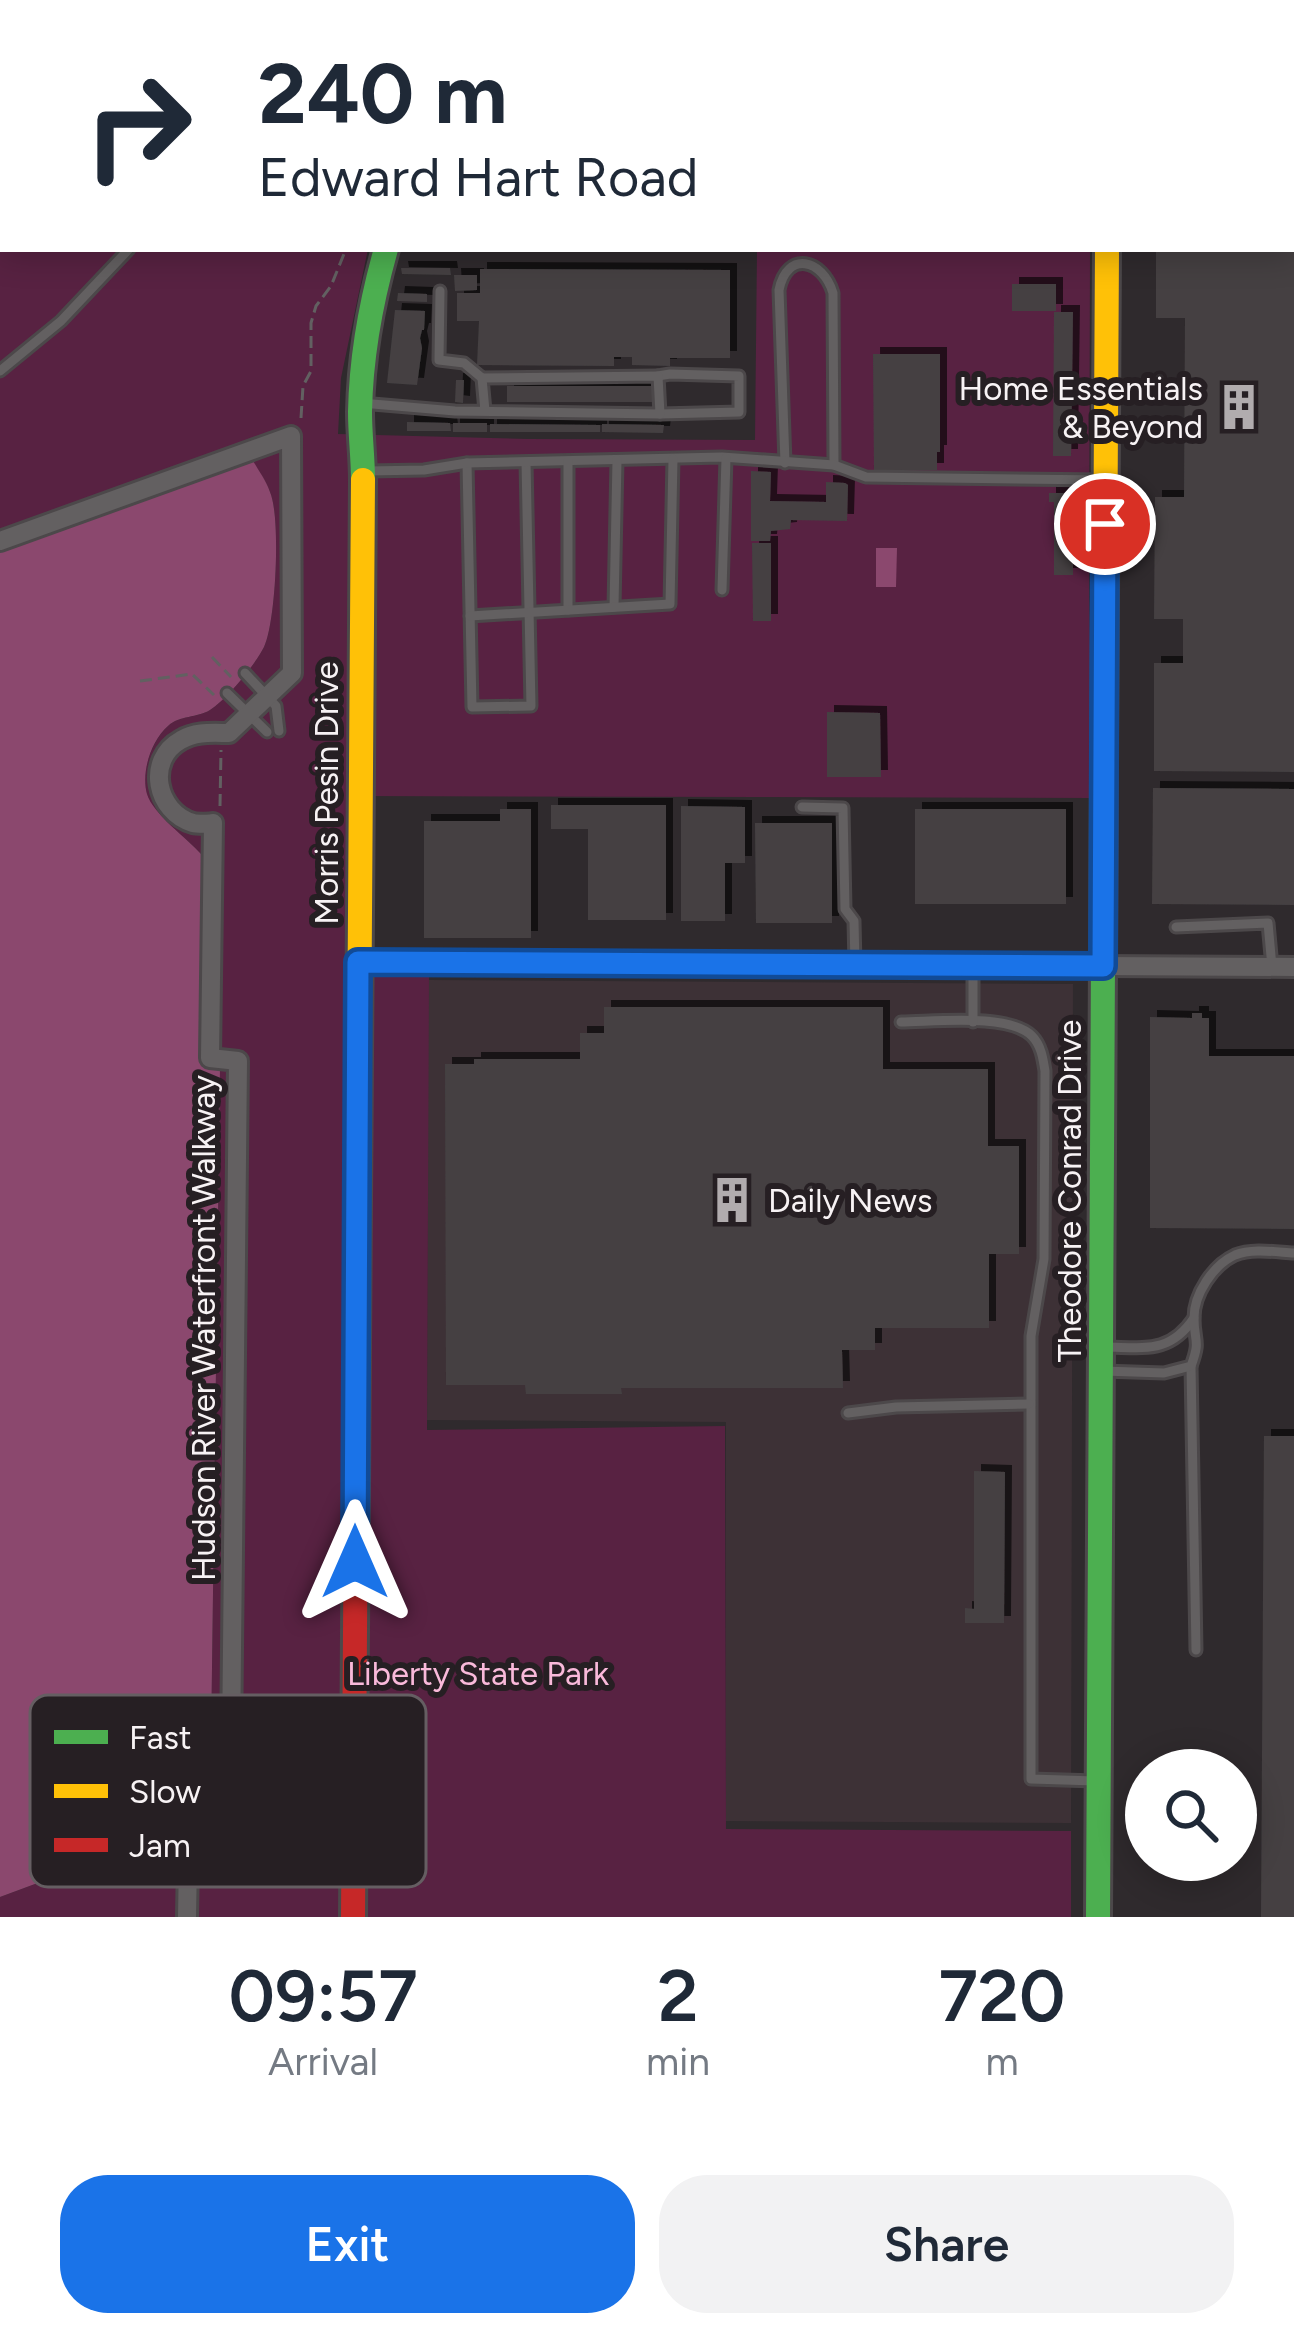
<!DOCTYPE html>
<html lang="en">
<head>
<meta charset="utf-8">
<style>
  body { margin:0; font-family:Figtree,sans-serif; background:#f2f2f3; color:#1f2937; height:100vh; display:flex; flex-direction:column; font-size:45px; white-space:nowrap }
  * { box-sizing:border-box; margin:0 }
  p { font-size:39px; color:#747a83 }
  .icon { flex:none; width:66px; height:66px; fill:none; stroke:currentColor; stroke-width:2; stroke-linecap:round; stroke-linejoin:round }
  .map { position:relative; height:1917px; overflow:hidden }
  .sheet { display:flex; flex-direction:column; background:#fff; flex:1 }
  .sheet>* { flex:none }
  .top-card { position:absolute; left:0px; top:0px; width:1296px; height:252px; box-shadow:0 6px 30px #0003; background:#fff; color:#1f2937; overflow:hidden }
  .controls { position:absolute; left:1125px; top:1749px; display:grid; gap:24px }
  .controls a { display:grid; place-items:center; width:132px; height:132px; border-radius:50%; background:#fff; box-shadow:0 6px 30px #0003; font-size:60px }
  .pin { position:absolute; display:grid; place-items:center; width:102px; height:102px; color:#fff; margin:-51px; border:6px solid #fff; border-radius:50%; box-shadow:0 3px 12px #0007 }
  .me { position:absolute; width:132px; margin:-66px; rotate:0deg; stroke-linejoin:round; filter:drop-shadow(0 0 9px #0008) }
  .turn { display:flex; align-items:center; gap:42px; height:252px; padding:0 60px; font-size:54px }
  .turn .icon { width:156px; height:156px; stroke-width:2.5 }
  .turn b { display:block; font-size:84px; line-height:102px }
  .eta { display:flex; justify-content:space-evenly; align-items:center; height:204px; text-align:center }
  .eta b { font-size:72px; font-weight:600; line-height:84px }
  .primary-button { display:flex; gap:24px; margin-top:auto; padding:24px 60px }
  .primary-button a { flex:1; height:138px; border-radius:48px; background:#1a73e8; color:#fff; font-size:48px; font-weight:600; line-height:138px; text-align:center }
  .primary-button a+a { background:#f2f2f3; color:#1f2937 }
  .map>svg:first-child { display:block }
  .built { fill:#3d3136 }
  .green { fill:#582242 }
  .water { fill:#8b486e }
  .building { fill:#444042; filter:url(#shadow) }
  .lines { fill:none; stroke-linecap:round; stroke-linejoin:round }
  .lane-casing { stroke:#4c484a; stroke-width:15 }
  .street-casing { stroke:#4c484a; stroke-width:24 }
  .fast-casing { stroke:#4c484a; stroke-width:30 }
  .slow-casing { stroke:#4c484a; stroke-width:30 }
  .jam-casing { stroke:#4c484a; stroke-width:30 }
  .path { stroke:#626061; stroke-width:3; stroke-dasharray:12 6; stroke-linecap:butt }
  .lane { stroke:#636061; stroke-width:9 }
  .street { stroke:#636061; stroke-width:18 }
  .fast { stroke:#4caf50; stroke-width:24 }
  .slow { stroke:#ffc107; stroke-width:24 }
  .jam { stroke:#c62828; stroke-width:24 }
  .route-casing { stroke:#114b97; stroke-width:30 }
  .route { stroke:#1a73e8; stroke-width:21 }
  .labels { text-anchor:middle; stroke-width:12; stroke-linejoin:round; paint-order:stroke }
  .poi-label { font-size:33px; fill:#f7f2f4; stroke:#261f23; text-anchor:end }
  .street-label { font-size:33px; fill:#f7f2f4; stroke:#261f23 }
  .park-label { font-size:33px; fill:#f9b9da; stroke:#261f23 }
  .key { fill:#261f23; stroke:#655e62; stroke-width:3 }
  .key-label { font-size:33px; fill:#f7f2f4 }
</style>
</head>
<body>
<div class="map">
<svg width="1294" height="1917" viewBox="0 0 1294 1917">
  <defs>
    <filter id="shadow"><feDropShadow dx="7" dy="-7" stdDeviation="0" flood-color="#0009"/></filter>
  </defs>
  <rect width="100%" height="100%" fill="#2f2a2d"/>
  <polygon class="built" points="428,980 1073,984 1071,1823 726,1821 726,1422 427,1420"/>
  <path class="green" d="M0,0H429V3H3V249H368L341,378L338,434L528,439L755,440L757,249H1090L1089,596L1093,798L353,796L352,966L429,973L427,1430L725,1426L726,1829L1071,1831V1917H0V1897L210,1819L220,1070L201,1067L202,855C187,838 153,814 147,794C141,773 151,741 168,726C180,715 197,718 210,710C227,699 255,665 264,647C276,622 281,517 270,492C266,481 258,470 252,460L0,550Z"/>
  <g class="water">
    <path d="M252,459C258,470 266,480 270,492C281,517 276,622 264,647C255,665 227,699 210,710C197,718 180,715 168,726C151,741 141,772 147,794C153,814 187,838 202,855L201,1066L220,1069L210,1819L0,1897V550Z"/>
    <polygon points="876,548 897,548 896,587 876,587"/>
  </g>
  <g class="building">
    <polygon points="1156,249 1294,249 1294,772 1154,771 1154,663 1183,663 1183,619 1154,619 1155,497 1184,497 1185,318 1156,318"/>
    <polygon points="401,268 450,268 451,275 402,274"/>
    <polygon points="480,269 730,270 730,358 670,358 670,366 632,365 632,357 614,357 614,366 477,365 479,321 457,321 457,293 480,293"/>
    <polygon points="454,275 477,275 477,290 455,291"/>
    <rect x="1012" y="284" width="44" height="27"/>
    <polygon points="398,293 427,294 427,302 397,301"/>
    <polygon points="395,310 425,311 424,330 422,330 420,338 422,348 417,385 387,383"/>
    <polygon points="1054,312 1073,312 1071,456 1053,456"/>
    <polygon points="873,354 940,354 940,452 937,452 937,470 874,470"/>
    <polygon points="456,380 464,380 463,403 455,402"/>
    <rect x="507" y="386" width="145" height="16"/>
    <polygon points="407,422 450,423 451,431 407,431"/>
    <rect x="453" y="423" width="34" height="9"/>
    <polygon points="490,424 600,425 600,432 490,432"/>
    <polygon points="602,424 664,425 663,433 602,432"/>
    <polygon points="751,471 771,472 770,501 826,502 826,482 845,483 848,485 847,521 791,520 790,529 771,531 770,541 751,541"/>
    <polygon points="1049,493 1073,493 1073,575 1054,575 1054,502 1049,502"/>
    <polygon points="752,543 771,543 771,621 753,621"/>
    <polygon points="827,712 880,713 881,777 827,777"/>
    <polygon points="1153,788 1294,789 1294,905 1152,904"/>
    <polygon points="551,805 666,805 666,920 588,920 588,829 551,829"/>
    <polygon points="681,806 745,807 745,863 725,863 725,921 681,921"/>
    <polygon points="500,809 531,809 531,938 424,938 424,821 500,821"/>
    <rect x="915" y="809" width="151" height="95"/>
    <polygon points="755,823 832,823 832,923 756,923"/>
    <polygon points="604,1007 883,1007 883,1069 988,1069 988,1146 1019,1146 1019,1254 989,1254 989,1328 875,1328 875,1350 842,1350 843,1388 621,1388 622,1394 526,1394 525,1385 446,1385 445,1064 474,1064 474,1059 580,1059 580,1033 604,1033"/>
    <polygon points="1192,1013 1202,1013 1202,1018 1209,1018 1209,1056 1294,1056 1294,1229 1150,1228 1150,1017 1192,1018"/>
    <polygon points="1264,1436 1294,1436 1294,1917 1261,1917"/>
    <polygon points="974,1471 1005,1472 1004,1623 965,1623 965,1608 974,1609"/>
  </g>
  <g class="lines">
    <defs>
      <g id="lane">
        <polyline points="954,0 954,3"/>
        <polyline points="1097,0 1097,3"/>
        <polyline points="211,3 212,0"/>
        <polyline points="0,150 3,146"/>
        <polyline points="440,291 439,360 464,363 482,378"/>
        <polyline points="0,371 61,321 129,249"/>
        <polyline points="658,376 670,374 739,376 739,412 660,414"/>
        <polyline points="361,403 455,411 660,414 658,376 482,378 485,411"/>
        <polyline points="467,463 472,707 531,706 526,462"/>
        <path d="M785,463L779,290C787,250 823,259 833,293L834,465"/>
        <polyline points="368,471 424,470 467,463 722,457 834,465 866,477 1104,480"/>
        <polyline points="722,590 726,458"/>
        <polyline points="614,607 617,460"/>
        <polyline points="568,610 568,461"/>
        <polyline points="470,616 670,604 673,459"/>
        <polyline points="245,673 276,706 279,731"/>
        <polyline points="227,693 267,732"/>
        <polyline points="802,807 843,808 845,909 854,921 855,965"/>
        <polyline points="1176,927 1268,923 1272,967"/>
        <path d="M901,1022C933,1022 1009,1013 1032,1036C1041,1045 1043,1058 1045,1071L1044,1259L1031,1336V1779L1096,1781"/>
        <polyline points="973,1022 973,965"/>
        <path d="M1103,1347C1143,1347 1169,1355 1194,1318"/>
        <polyline points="1191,1366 1196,1650"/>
        <path d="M1103,1371L1164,1373L1191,1366C1201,1339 1194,1343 1194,1318C1194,1294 1213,1265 1235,1255C1252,1248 1276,1252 1294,1253"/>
        <polyline points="848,1413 896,1407 1029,1404"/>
      </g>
      <g id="street">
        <path d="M0,541L291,436L292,673L229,733C213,733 196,731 181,740C145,760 156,812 193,823C197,824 209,824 213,823L210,1058L238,1061L230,1845L188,1861L187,1917"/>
        <polyline points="359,962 1294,967"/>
      </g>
      <g id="fast">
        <polyline points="551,0 551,3"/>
        <path d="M363,480C363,457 360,435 360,412C361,356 371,302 386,249"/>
        <polyline points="1098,1917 1104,770"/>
      </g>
      <g id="slow">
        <polyline points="585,0 592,3"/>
        <polyline points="1293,26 1294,26"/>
        <polyline points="1104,770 1107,249"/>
        <polyline points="357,1347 363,480"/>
      </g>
      <g id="jam">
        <polyline points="459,3 460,0"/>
        <polyline points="353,1917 357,1347"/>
      </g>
    </defs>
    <use href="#lane" class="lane-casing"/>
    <use href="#street" class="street-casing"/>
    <use href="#fast" class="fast-casing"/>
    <use href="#slow" class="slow-casing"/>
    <use href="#jam" class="jam-casing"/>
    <g class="path">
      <polyline points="48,3 48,0"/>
      <polyline points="0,74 3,71"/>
      <polyline points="301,418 303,386 311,371 311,323 316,306 331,286 346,249"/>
      <polyline points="212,657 231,677"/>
      <polyline points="140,681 192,674 214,695"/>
      <polyline points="220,806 221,750"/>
    </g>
    <use href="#lane" class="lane"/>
    <use href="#street" class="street"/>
    <use href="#fast" class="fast"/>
    <use href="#slow" class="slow"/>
    <use href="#jam" class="jam"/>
  </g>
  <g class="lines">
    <defs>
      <polyline id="route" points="355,1562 358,962 1103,966 1105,524"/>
    </defs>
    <use href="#route" class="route-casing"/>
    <use href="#route" class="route"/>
  </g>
  <defs>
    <symbol id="building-bare" viewBox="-9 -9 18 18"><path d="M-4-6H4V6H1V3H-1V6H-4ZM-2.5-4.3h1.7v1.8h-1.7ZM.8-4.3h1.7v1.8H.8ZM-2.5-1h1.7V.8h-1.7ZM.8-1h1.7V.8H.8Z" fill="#b1acae" stroke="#261f23" stroke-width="2.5" paint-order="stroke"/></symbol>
  </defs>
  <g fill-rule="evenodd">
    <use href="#building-bare" x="1206" y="374" width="66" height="66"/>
    <use href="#building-bare" x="699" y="1167" width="66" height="66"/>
  </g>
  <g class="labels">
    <g class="poi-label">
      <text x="1203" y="400">Home Essentials<tspan x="1203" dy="38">&amp; Beyond</tspan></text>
      <text x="768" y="1212" text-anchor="start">Daily News</text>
    </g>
    <g class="street-label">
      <text transform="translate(326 793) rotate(-90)" y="12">Morris Pesin Drive</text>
      <text transform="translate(1069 1191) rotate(-90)" y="12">Theodore Conrad Drive</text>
      <text transform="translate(203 1328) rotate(-90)" y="12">Hudson River Waterfront Walkway</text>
    </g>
    <g class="park-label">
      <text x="478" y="1685">Liberty State Park</text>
    </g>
  </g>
  <rect x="30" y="1695" width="396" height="192" rx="18" class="key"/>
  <rect x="54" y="1730" width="54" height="14" fill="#4caf50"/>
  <rect x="54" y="1784" width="54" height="14" fill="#ffc107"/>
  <rect x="54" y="1838" width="54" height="14" fill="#c62828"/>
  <g class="key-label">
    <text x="129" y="1749">Fast</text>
    <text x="129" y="1803">Slow</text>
    <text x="129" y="1857">Jam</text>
  </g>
</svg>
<div class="controls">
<a><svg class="icon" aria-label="search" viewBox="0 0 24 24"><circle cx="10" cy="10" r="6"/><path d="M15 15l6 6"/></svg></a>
</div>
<div class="pin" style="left:1105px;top:524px;background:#d93025"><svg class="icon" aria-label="arrive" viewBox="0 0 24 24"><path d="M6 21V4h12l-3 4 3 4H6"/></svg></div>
<svg class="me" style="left:355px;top:1562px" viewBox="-20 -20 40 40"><path d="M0-17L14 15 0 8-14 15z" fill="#1a73e8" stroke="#fff" stroke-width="4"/></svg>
<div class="top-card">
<div class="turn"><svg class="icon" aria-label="right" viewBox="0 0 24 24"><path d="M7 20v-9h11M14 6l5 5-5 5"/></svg><div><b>240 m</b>Edward Hart Road</div></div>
</div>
</div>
<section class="sheet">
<div class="eta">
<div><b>09:57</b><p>Arrival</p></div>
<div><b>2</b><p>min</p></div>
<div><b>720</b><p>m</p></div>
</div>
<div class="primary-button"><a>Exit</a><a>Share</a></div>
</section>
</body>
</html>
